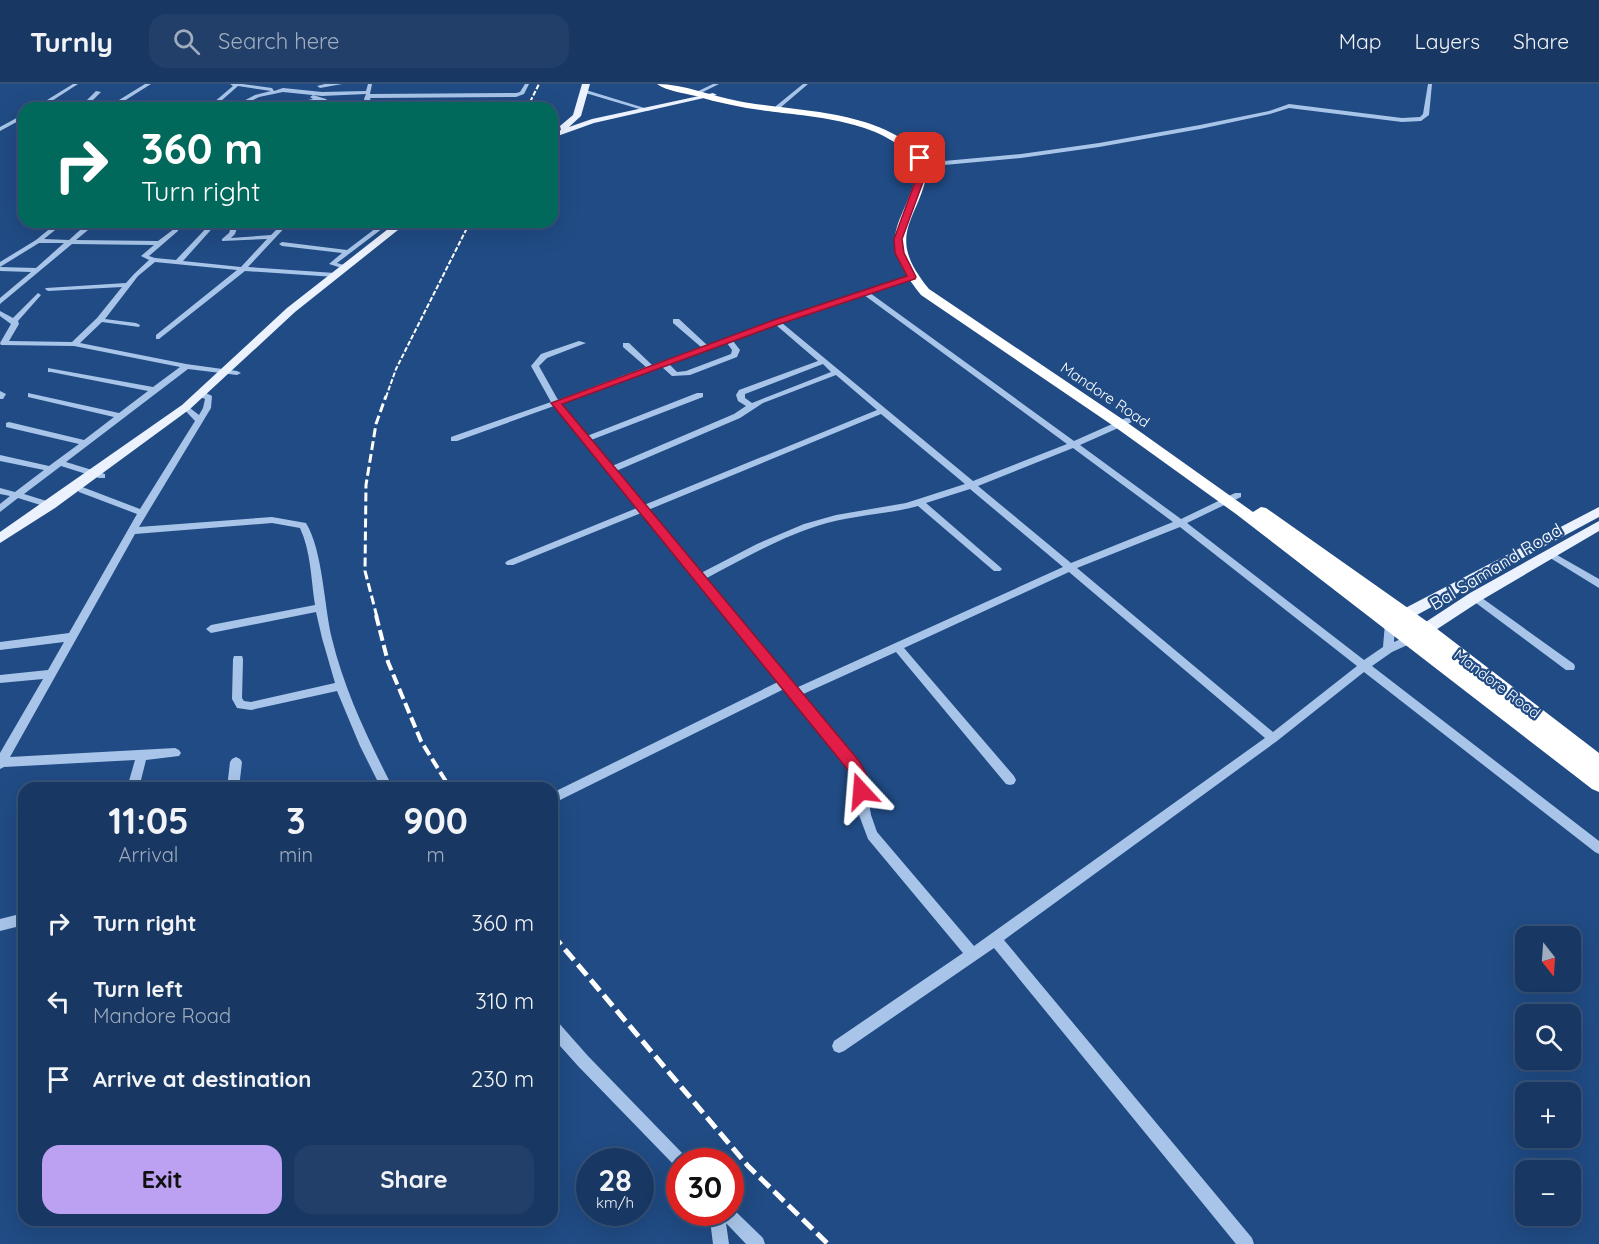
<!DOCTYPE html>
<html lang="en">
<head>
<meta charset="utf-8">
<style>
  body { margin:0; font-family:Quicksand,sans-serif; background:#213f69; color:#f1f3f6; height:100vh; display:flex; flex-direction:column; font-size:22px; white-space:nowrap }
  * { box-sizing:border-box; margin:0 }
  p { font-size:20px; color:#9facbe }
  .icon { flex:none; width:33px; height:33px; fill:none; stroke:currentColor; stroke-width:2; stroke-linecap:round; stroke-linejoin:round }
  .map { position:relative; flex:1; overflow:hidden }
  .panel { position:absolute; left:18px; top:698px; width:540px; height:444px; display:flex; flex-direction:column; background:#183863; border-radius:18px; box-shadow:0 6px 24px #0002,0 0 0 2px #365278 }
  .panel>* { flex:none }
  .hud { position:absolute; left:18px; top:18px; width:540px; height:126px; border-radius:18px; box-shadow:0 6px 24px #0002,0 0 0 2px #365278; background:#00695c; color:#fff; overflow:hidden }
  .needle { width:39px; rotate:163deg }
  .tools { position:absolute; left:1515px; top:842px; display:grid; gap:12px }
  .tools a { display:grid; place-items:center; width:66px; height:66px; border-radius:12px; background:#183863; box-shadow:0 6px 24px #0002,0 0 0 2px #365278; font-size:30px }
  .speed { position:absolute; left:576px; top:1064px; display:flex; gap:12px; font-size:30px; font-weight:700; text-align:center }
  .speed>* { display:grid; place-content:center; width:78px; height:78px; border-radius:50%; background:#183863; box-shadow:0 6px 24px #0002,0 0 0 2px #365278; line-height:1 }
  .speed small { font-size:15px; font-weight:400 }
  .speed .limit { border:9px solid #d22; background:#fff; color:#111 }
  .pin { position:absolute; display:grid; place-items:center; width:51px; height:51px; color:#fff; margin:-26px; border-radius:12px; box-shadow:0 3px 9px #0006 }
  .me { position:absolute; width:66px; margin:-33px; rotate:341deg; stroke-linejoin:round; filter:drop-shadow(0 0 4px #0008) }
  .turn { display:flex; align-items:center; gap:21px; height:126px; padding:0 24px; font-size:27px }
  .turn .icon { width:78px; height:78px; stroke-width:2.5 }
  .turn b { display:block; font-size:42px; line-height:51px }
  .eta { display:flex; justify-content:space-evenly; align-items:center; height:102px; text-align:center }
  .eta b { font-size:36px; font-weight:700; line-height:42px }
  .primary-button { display:flex; gap:12px; margin-top:auto; padding:12px 24px }
  .primary-button a { flex:1; height:69px; border-radius:18px; background:#bca0f2; color:#111; font-size:24px; font-weight:700; line-height:69px; text-align:center }
  .primary-button a+a { background:#213f69; color:#f1f3f6 }
  ul { padding:0; list-style:none }
  li { display:flex; align-items:center; gap:18px; height:78px; padding:0 24px }
  li div { flex:1 }
  li b { display:block; font-size:22px }
  li em { font-style:normal }
  header { display:flex; align-items:center; gap:36px; box-sizing:border-box; height:84px; padding:0 30px; background:#183863; border-bottom:2px solid #365278 }
  header strong { font-size:28px }
  nav { display:flex; gap:33px; margin-inline-start:auto; font-size:21px }
  .search { width:420px; height:54px; background:#213f69; display:flex; align-items:center; gap:15px; box-sizing:border-box; padding:0 21px; border-radius:18px; color:#9facbe; font-size:22px }
  .map>svg:first-child { display:block }
  .lines { fill:none; stroke-linecap:round; stroke-linejoin:round }
  .minor { fill:#a8c5e9; fill-rule:evenodd }
  .major { fill:#ebf2fe; fill-rule:evenodd }
  .highway { fill:#fff; fill-rule:evenodd }
  .rail-far3 { stroke:#fff; stroke-width:2; stroke-dasharray:5 2; stroke-linecap:butt }
  .rail-far2 { stroke:#fff; stroke-width:3; stroke-dasharray:9 4; stroke-linecap:butt }
  .rail-far1 { stroke:#fff; stroke-width:4; stroke-dasharray:11 4.5; stroke-linecap:butt }
  .rail { stroke:#fff; stroke-width:5; stroke-dasharray:14 6; stroke-linecap:butt }
  .route { fill:#e11d48; stroke:#92132f; stroke-width:1.5 }
  .labels { text-anchor:middle; stroke-width:4.5; stroke-linejoin:round; paint-order:stroke }
  .far-street-label { font-size:15px; fill:#fff; stroke:#204b84 }
  .street-label { font-size:18px; fill:#fff; stroke:#204b84 }
</style>
</head>
<body>
<header>
<strong>Turnly</strong>
<div class="search"><svg class="icon" aria-label="search" viewBox="0 0 24 24"><circle cx="10" cy="10" r="6"/><path d="M15 15l6 6"/></svg>Search here</div>
<nav><a>Map</a><a>Layers</a><a>Share</a></nav>
</header>
<div class="map">
<svg width="1599" height="1160" viewBox="0 0 1599 1160">
  <rect width="100%" height="100%" fill="#204b84"/>
  <g class="lines">
    <g class="minor">
      <polygon points="73,0 78,0 41,24 34,24"/>
      <polygon points="145,0 151,0 113,24 106,24"/>
      <polygon points="230,0 242,0 272,4 274,7 283,4 322,8 366,7 368,0 372,0 370,10 516,9 520,8 525,0 529,0 524,10 516,13 370,14 373,24 367,24 364,15 366,10 322,12 283,8 259,13 237,24 230,24 255,11 271,7 238,2 213,24 207,24 233,2"/>
      <polygon points="325,0 342,0 320,4 317,2"/>
      <polygon points="713,0 719,0 697,11 692,10"/>
      <polygon points="803,0 808,0 780,24 776,24 776,22"/>
      <polygon points="1428,0 1432,0 1429,31 1421,37 1402,38 1289,24 1270,30 1200,45 1099,63 1021,74 933,82 930,80 933,78 1021,70 1099,59 1200,41 1269,27 1289,20 1402,34 1420,33 1423,30"/>
      <polygon points="582,6 586,6 651,26 646,27 582,8"/>
      <polygon points="96,7 101,8 85,24 79,24"/>
      <polygon points="313,11 326,15 333,24 327,24 320,16 301,20 298,18 313,15 310,13"/>
      <polygon points="24,30 24,34 0,47 0,43"/>
      <path d="M58,138H65L44,155L69,156L89,138H96L92,142L144,140L147,142L144,144L88,146L76,156L158,157L174,145H178V147L149,172L155,174L176,176L212,138H218L183,177L241,183L267,155L222,157V155L229,149L233,138H239L235,150L231,154L271,151L284,138H290L248,183L335,189L338,191L335,193L245,187L159,255H156V251L237,186L155,178L138,192L105,235L136,239L140,241L139,243L102,238L80,259L186,280L237,287L241,289L237,291L188,285L66,378L105,390V394H99L61,382L24,410L53,419L54,421L53,423L50,424L18,414L0,428V420L10,412L0,410V404L15,408L44,386L0,377V371L49,382L79,360L6,343V339L9,338L84,356L114,333L28,313V309L119,329L148,307L51,288H48V284L153,303L180,283L74,262L1,261L0,259L11,240L0,232V227L13,234L38,209L41,211L18,237L19,240L9,257L72,258L97,234L122,203L48,207L45,205L46,204L126,199L134,190L149,176L141,172L154,161L72,160L0,220V214L31,188L0,187V178L36,156ZM39,159H64L36,184L0,183Z"/>
      <polygon points="384,138 391,138 337,179 347,182 347,184 345,185 329,180 342,169 282,162 279,160 282,158 347,166"/>
      <path d="M910,192L915,193L870,209L1074,357L1128,333H1134V337L1080,361L1181,435L1235,409H1241V413L1187,439L1364,576L1383,563L1385,539L1386,536H1394L1395,539L1394,558L1410,551L1415,555L1414,558L1392,568L1372,582L1599,757V770L1595,768L1364,588L1277,657L1004,856L1252,1154L1254,1160H1236L994,864L844,967L839,969L834,967L832,962L834,957L963,869L868,755L859,731L854,693L784,605L552,720V709L778,598L641,429L513,481H507L505,479L507,477L637,424L554,322L457,357H451V353L551,318L531,282L541,270L579,257L586,259L547,274L539,282L558,316L646,283L623,263V259H629L652,281L701,263L673,239V235H679L707,261L774,236ZM864,211L1067,360L973,397L782,239ZM776,241L818,277L739,306L736,311L738,317L746,322L734,330L612,382L591,356L703,313V309H697L587,352L561,320L662,283L672,292L690,291L737,273L740,266L733,257ZM727,259L732,266L731,270L686,287L677,288L669,280ZM823,280L831,288L752,319L745,314V310ZM836,291L877,326L644,421L616,387L740,334L763,319ZM881,330L965,400L906,419L836,431L804,440L757,460L701,489L648,426ZM1073,364L1173,438L1071,479L978,402ZM970,405L1063,483L796,604L791,596L788,595L705,495C745,474 784,451 827,439C857,431 888,430 918,422L994,487H1000L1002,485L1000,483L926,419ZM1180,443L1357,582L1273,648L1077,484ZM1069,488L1265,654L974,862L877,748L871,731L864,689L801,611L896,568L1006,700L1010,701L1014,700L1016,696L1014,692L904,564Z"/>
      <polygon points="0,307 6,310 3,315 0,315"/>
      <path d="M198,308H204L212,312L211,324L139,443L272,433L306,439C323,467 324,522 332,555C345,608 368,655 393,704H381L360,662L337,607L251,626L237,624L232,615L233,575L234,572H242L243,575L242,614L244,617L251,618L335,599L322,554L316,528L211,549L206,545L211,541L315,521C311,496 311,467 300,444L272,439L135,450L10,673L175,664L179,666L181,669L179,672L146,676L139,704H127L135,676L4,683L0,685V669L43,595L0,599V591L48,586L64,558L0,566V558L69,549L137,430L79,408L78,406L82,403L85,404L140,425L195,337L182,323L186,321L199,331L203,324L205,315L198,312Z"/>
      <polygon points="1550,467 1599,495 1599,504 1547,472 1545,470 1547,468"/>
      <polygon points="1475,509 1574,580 1575,583 1574,586 1566,586 1472,516 1470,513"/>
      <polygon points="236,673 240,675 242,678 239,704 227,704 230,678 232,675"/>
      <polygon points="24,829 24,841 0,847 0,835"/>
      <polygon points="552,935 557,937 588,972 685,1072 688,1077 680,1077 680,1084 675,1082 578,982 552,953"/>
      <polygon points="730,1122 763,1154 765,1160 746,1160 726,1139 729,1160 713,1160 709,1128 730,1128"/>
    </g>
    <g class="major">
      <polygon points="582,0 590,0 581,32 569,43 592,35 713,9 717,11 594,39 552,54 552,49 561,46 560,42 573,31"/>
      <polygon points="397,138 408,138 295,228 190,325 55,424 0,459 0,448 182,321 287,224"/>
      <polygon points="1599,423 1599,433 1400,540 1390,540 1388,536 1390,532"/>
      <polygon points="1599,437 1599,447 1480,517 1422,555 1412,555 1410,551 1412,547 1470,509"/>
    </g>
    <path class="highway" d="M657,0C684,0 711,12 738,17C800,29 887,24 929,80C921,137 882,148 929,205L1125,337L1253,428L1261,423L1266,424L1432,541L1599,669V708L1592,705L1236,430L1115,343L921,211C872,150 904,145 918,84L919,80C884,36 819,34 768,27C743,24 719,19 696,12C683,9 667,7 657,0Z"/>
    <g class="rail-far3">
      <polyline points="527,24 539,0"/>
      <polyline points="386,313 396,285 470,138"/>
    </g>
    <polyline class="rail-far2" points="377,533 365,487 366,401 376,340 386,312"/>
    <polyline class="rail-far1" points="376,531 388,578 421,657 450,704"/>
    <polyline class="rail" points="552,850 748,1082 828,1160"/>
  </g>
  <path class="route" d="M920,71L927,80V87L902,155L904,169L916,193L915,195L780,240L562,320L859,677C865,687 872,699 867,711L861,713L856,711C852,703 853,694 848,686L551,319L774,236L907,192L895,169L894,155L919,87L920,80L917,74Z"/>
  <g class="labels">
    <g class="far-street-label">
      <text transform="translate(1105 311) rotate(34)" y="5">Mandore Road</text>
      <text transform="translate(1497 600) rotate(37)" y="5">Mandore Road</text>
    </g>
    <g class="street-label">
      <text transform="translate(1496 483) rotate(-31)" y="6">Bal Samand Road</text>
    </g>
  </g>
</svg>
<div class="tools">
<a><svg class="needle" viewBox="-14 -14 28 28"><path d="M0-13l5 13h-10z" fill="#e53935"/><path d="M0 13l5-13h-10z" fill="#9facbe"/></svg></a>
<a><svg class="icon" aria-label="search" viewBox="0 0 24 24"><circle cx="10" cy="10" r="6"/><path d="M15 15l6 6"/></svg></a>
<a>+</a>
<a>−</a>
</div>
<div class="speed"><div>28<small>km/h</small></div><div class="limit">30</div></div>
<div class="pin" style="left:920px;top:74px;background:#d93025"><svg class="icon" aria-label="arrive" viewBox="0 0 24 24"><path d="M6 21V4h12l-3 4 3 4H6"/></svg></div>
<svg class="me" style="left:861px;top:707px" viewBox="-20 -20 40 40"><path d="M0-17L14 15 0 8-14 15z" fill="#e11d48" stroke="#fff" stroke-width="4"/></svg>
<div class="hud">
<div class="turn"><svg class="icon" aria-label="right" viewBox="0 0 24 24"><path d="M7 20v-9h11M14 6l5 5-5 5"/></svg><div><b>360 m</b>Turn right</div></div>
</div>
<section class="panel">
<div class="eta">
<div><b>11:05</b><p>Arrival</p></div>
<div><b>3</b><p>min</p></div>
<div><b>900</b><p>m</p></div>
</div>
<ul>
<li><svg class="icon" aria-label="right" viewBox="0 0 24 24"><path d="M7 20v-9h11M14 6l5 5-5 5"/></svg><div><b>Turn right</b></div><em>360 m</em></li>
<li><svg class="icon" aria-label="left" viewBox="0 0 24 24"><path d="M17 20v-9H6M10 6l-5 5 5 5"/></svg><div><b>Turn left</b><p>Mandore Road</p></div><em>310 m</em></li>
<li><svg class="icon" aria-label="arrive" viewBox="0 0 24 24"><path d="M6 21V4h12l-3 4 3 4H6"/></svg><div><b>Arrive at destination</b></div><em>230 m</em></li>
</ul>
<div class="primary-button"><a>Exit</a><a>Share</a></div>
</section>
</div>
</body>
</html>
